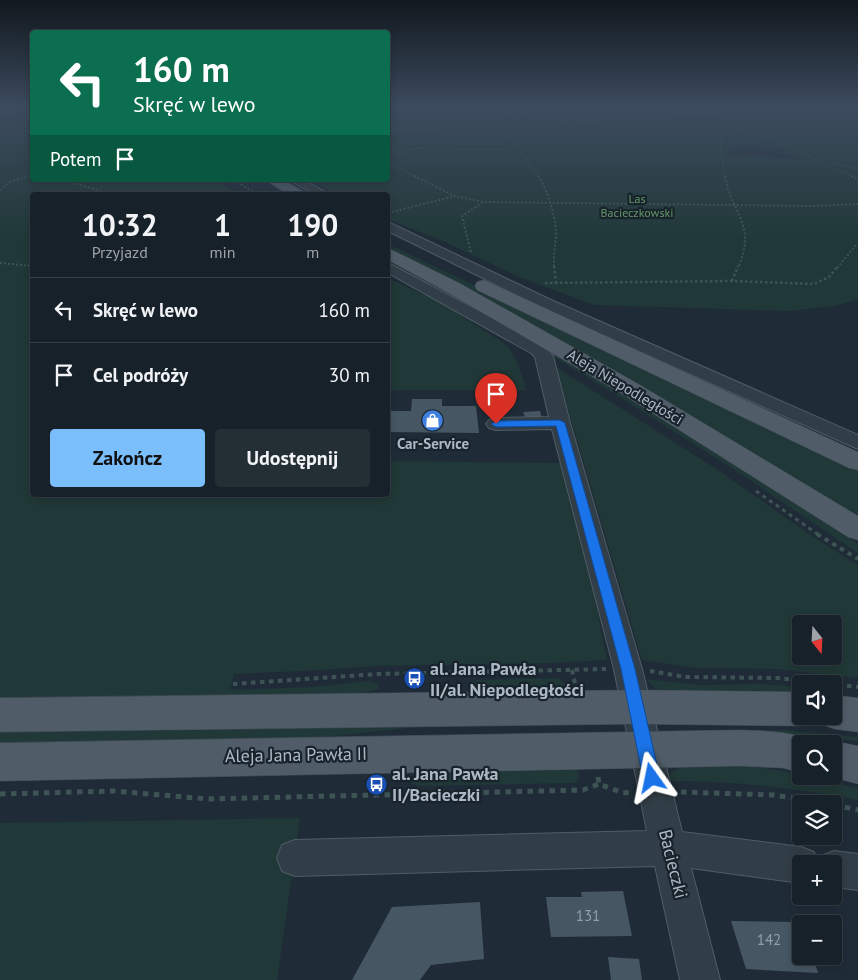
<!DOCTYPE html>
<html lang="pl">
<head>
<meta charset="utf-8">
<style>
  body { margin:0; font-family:"PT Sans",sans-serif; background:#242e35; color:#f1f3f6; height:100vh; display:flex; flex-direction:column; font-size:19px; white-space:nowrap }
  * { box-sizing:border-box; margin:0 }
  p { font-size:16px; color:#9ea3a8 }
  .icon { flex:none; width:28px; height:28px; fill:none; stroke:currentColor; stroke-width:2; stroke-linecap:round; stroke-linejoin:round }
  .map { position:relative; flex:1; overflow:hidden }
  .side { position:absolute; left:30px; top:192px; width:360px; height:305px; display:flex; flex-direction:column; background:#172129; border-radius:5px; box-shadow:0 2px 8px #0003,0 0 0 1px #363e46 }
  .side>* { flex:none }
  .hud { position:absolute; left:30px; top:30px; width:360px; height:152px; border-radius:5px; box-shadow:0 2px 8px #0003,0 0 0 1px #363e46; background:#0b6e4f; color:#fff; overflow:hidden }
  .needle { width:32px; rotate:162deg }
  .fabs { position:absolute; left:792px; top:615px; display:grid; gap:10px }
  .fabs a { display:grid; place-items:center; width:50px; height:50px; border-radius:5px; background:#172129; box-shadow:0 2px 8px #0003,0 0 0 1px #363e46; font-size:25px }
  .pin { position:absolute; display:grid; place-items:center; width:42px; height:42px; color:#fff; margin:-51px -21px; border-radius:50% 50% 50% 0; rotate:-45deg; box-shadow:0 0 5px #0007 }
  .pin .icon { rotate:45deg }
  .me { position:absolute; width:55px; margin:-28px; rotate:348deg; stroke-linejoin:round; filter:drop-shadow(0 0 4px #0008) }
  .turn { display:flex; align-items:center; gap:18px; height:105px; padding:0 20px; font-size:22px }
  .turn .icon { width:65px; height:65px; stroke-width:2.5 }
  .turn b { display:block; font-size:35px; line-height:42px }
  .then { display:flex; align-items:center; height:48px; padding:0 20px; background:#0003; gap:10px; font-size:19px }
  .eta { display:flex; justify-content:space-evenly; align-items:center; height:85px; text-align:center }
  .eta b { font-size:30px; font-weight:800; line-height:35px }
  .primary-button { display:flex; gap:10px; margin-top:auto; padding:10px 20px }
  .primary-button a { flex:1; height:58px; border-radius:5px; background:#7abefc; color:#111; font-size:20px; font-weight:800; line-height:58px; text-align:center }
  .primary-button a+a { background:#242e35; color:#f1f3f6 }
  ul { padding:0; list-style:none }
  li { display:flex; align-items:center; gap:15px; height:65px; padding:0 20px; border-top:1px solid #363e46 }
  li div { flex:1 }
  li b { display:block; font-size:19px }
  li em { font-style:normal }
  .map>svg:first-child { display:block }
  .green { fill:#203837; fill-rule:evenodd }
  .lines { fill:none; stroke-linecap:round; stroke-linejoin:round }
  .stream { stroke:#314b5f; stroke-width:2.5 }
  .building { fill:#465763 }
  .minor-casing { stroke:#505c66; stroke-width:2 }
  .major-casing { stroke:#3c4751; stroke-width:1 }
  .path-far5 { stroke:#3e5454; stroke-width:1; stroke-dasharray:2 2; stroke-linecap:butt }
  .path-far4 { stroke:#3e5454; stroke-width:2; stroke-dasharray:2 2; stroke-linecap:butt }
  .path-far3 { stroke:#3e5454; stroke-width:2.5; stroke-dasharray:2.5 2.5; stroke-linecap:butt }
  .path-far2 { stroke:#3e5454; stroke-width:3; stroke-dasharray:4 4; stroke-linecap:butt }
  .path-far1 { stroke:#3e5454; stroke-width:4; stroke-dasharray:4.5 4.5; stroke-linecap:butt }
  .path { stroke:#3e5454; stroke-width:5; stroke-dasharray:5.5 5.5; stroke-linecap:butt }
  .minor { fill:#323e47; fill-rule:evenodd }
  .major { fill:#505d68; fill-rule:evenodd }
  .route { fill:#1a73e8; stroke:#114b97 }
  .labels { text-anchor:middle; stroke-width:4.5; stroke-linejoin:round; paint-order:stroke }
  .far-park-label { font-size:12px; fill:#639567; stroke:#18232c }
  .street-label { font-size:15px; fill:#acb9c5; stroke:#18232c }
  .poi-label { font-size:15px; font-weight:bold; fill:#acb9c5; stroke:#18232c }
  .near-number-label { font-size:15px; fill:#92a0ac }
  .near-poi-label { font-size:18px; font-weight:bold; fill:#acb9c5; stroke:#18232c; text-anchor:start }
  .near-street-label { font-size:18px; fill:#acb9c5; stroke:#18232c }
</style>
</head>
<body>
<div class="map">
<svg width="858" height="980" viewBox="0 0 858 980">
  <rect width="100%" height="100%" fill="#1f2c37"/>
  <g class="green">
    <polygon points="0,106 32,106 32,180 216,180 237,195 32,195 32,495 388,495 388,461 562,463 591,578 607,660 551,663 377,666 302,671 234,674 230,690 314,687 370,681 378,684 379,689 356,694 0,703"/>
    <path d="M388,106H858V299L834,306L788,311L594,305L519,277L445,242L388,219V195H339L309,180H388ZM746,146L784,148L787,155L808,160L726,154L731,147Z"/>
    <polygon points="388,244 858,468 858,520 459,285 388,247"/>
    <polygon points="388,260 551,349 773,487 858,544 858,553 747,478 618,396 544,351 388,265"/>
    <polygon points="388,278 442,303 508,346 519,366 526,390 388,390"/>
    <path d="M551,364L715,468L815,538L858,565V678L777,669L695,668L642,660L557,372ZM801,624H834V656H801Z"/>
    <polygon points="558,678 564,683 566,695 550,696 472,688 473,684 477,680"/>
    <polygon points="645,679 700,685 759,684 801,687 801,695 666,693 655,688"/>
    <polygon points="571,724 417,727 276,742 0,748 0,727"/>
    <polygon points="676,730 785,730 858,737 858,741 816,737 678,734 674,732"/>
    <polygon points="578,762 579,780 574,783 420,786 412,784 410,775 450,767"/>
    <path d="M687,762C726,763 763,766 801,775V776L858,788V800C793,788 735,781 668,781L671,773Z"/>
    <polygon points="300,818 277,980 0,980 0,823"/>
  </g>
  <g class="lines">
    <polyline class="stream" points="0,114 16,113"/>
  </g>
  <g class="building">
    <polygon points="412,399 442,399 442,406 476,406 479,433 388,432 388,411 411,411"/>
    <polygon points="540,411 542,418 526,419 523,412"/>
    <polygon points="623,891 632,936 551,937 546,897 582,897 581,892"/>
    <polygon points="480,902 484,959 431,965 420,980 352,980 392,907"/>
    <polygon points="731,921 801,922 801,956 813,956 818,973 746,969"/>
    <polygon points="608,957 639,959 642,980 611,980"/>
  </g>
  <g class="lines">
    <defs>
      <g id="minor">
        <polygon points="289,180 304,180 331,195 316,195"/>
        <polygon points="388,222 551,300 858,435 858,449 539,306 388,231"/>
        <polygon points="388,263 543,345 553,356 570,423 642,669 682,832 801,847 814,852 818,863 821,856 834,851 858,854 858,890 834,887 834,864 801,864 801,883 691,868 720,980 680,980 655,866 295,876 282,871 277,858 282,845 295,840 647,831 614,669 552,429 496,430 489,428 486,424 489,420 496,418 549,417 535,357 531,353 388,273"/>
      </g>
      <g id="major">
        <polygon points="265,180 283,180 305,192 307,195 289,195"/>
        <polygon points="388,248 459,283 640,385 858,516 858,540 848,537 624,395 445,291 388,260"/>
        <polygon points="484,280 858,452 858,470 849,468 477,290 475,286 477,282"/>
        <polygon points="637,690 801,692 801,716 816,716 814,721 801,726 637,724 0,732 0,698"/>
        <polygon points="834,695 858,698 858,732 834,729 821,724 817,716 834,716"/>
        <path d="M740,730C766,731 790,731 815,741L816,744H801V773L783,768L740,766L0,781V743Z"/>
        <polygon points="834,741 858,746 858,784 828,776 834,776 834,744 828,744"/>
      </g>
    </defs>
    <use href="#minor" class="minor-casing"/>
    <use href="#major" class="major-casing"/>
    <g class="path-far5">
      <polyline points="702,106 716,113 720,122 779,142 853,177"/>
      <polyline points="0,111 32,111"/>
      <polyline points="721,123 721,153 725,177"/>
      <polyline points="388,129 495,127 716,113"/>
      <polyline points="424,148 490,150 516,147"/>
      <polyline points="388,149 424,148 388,155"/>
      <polyline points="828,162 858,169"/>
      <polyline points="388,163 416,177"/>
      <polyline points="29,177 32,176"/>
      <path d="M539,177L507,131C512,113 529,113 543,106"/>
    </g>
    <g class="path-far4">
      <polyline points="414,176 455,196 483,202 812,206 858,204"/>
      <path d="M538,176C548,191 555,214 556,232C556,244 553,255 554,268"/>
      <path d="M725,176C732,215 757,224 738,268"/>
      <polyline points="851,176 858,179"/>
      <polyline points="65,180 113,195"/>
      <polyline points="234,180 258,195"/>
      <polyline points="0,190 11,181 32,176"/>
      <polyline points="388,213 455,196"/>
      <polyline points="471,252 462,216 482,203"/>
      <polyline points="0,263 32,266"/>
      <polyline points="837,268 858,243"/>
    </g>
    <g class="path-far3">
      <polyline points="554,266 556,283"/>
      <polyline points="732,281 738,266"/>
      <polyline points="545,283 732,281 814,284 829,277 838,266"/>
    </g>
    <polyline class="path-far2" points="756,491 819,535"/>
    <g class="path-far1">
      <polyline points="817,534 858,559"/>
      <polyline points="572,670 575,683"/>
      <polyline points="650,671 685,677 778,678 858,687"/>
      <polyline points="233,684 378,674 606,669"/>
    </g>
    <g class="path">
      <polyline points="598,777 599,784 623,793 632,792"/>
      <polyline points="681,792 774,795 829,804"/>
      <polyline points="0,794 114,791 208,799 583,790 599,784"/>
      <polyline points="834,805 858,810"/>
    </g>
    <use href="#minor" class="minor"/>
    <use href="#major" class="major"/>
  </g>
  <linearGradient id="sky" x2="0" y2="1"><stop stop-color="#11181e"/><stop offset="0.44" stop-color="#3c4b5e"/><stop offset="1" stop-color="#3c4b5e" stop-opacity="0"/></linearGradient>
  <rect width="858" height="243" fill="url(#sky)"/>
  <polygon class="route" points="560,420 565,423 635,669 660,778 657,783 652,786 646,783 643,778 621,669 556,426 496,427 491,424 496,421"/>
  <defs>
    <symbol id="shop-disc" viewBox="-11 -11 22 22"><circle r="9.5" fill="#3f7fe0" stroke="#18232c"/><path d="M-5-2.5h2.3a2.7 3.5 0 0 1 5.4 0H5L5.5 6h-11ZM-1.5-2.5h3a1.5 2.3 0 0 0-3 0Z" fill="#fff"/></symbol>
    <symbol id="bus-disc" viewBox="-11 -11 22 22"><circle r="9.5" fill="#1a4fb4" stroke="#18232c"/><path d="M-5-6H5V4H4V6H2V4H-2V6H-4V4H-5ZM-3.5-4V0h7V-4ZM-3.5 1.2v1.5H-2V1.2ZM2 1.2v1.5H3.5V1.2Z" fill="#fff"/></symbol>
  </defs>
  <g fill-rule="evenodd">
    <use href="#shop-disc" x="420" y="408" width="25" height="25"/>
    <use href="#bus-disc" x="402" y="666" width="25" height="25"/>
    <use href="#bus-disc" x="364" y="772" width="25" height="25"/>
  </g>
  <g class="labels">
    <g class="far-park-label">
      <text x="637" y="203">Las<tspan x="637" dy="14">Bacieczkowski</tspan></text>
    </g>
    <g class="street-label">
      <text transform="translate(625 387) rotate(31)" y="5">Aleja Niepodległości</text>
    </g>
    <g class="poi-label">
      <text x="433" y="449">Car-Service</text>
    </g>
    <g class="near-number-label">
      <text x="588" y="921">131</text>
      <text x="769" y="945">142</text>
    </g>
    <g class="near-poi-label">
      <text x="430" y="675">al. Jana Pawła<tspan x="430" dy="21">II/al. Niepodległości</tspan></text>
      <text x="392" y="780">al. Jana Pawła<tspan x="392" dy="21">II/Bacieczki</tspan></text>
    </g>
    <g class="near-street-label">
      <text transform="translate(296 755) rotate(-1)" y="6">Aleja Jana Pawła II</text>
      <text transform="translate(673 864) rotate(76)" y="6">Bacieczki</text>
    </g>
  </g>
</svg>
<div class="fabs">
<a><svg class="needle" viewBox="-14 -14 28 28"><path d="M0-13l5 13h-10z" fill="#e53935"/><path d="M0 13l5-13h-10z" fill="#9ea3a8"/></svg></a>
<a><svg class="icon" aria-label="sound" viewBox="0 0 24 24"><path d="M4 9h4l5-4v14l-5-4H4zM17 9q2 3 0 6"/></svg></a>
<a><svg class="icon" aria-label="search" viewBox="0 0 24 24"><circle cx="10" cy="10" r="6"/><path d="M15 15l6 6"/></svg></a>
<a><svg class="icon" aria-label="layers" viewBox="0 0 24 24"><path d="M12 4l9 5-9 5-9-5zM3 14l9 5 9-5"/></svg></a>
<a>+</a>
<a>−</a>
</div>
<div class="pin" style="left:496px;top:424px;background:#d93025"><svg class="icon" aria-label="arrive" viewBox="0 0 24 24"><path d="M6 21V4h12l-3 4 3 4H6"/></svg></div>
<svg class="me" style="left:652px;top:778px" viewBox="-20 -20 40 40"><path d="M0-17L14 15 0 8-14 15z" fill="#1a73e8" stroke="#fff" stroke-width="4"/></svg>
<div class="hud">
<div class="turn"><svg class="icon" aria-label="left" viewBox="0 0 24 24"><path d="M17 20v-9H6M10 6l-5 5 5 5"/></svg><div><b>160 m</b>Skręć w lewo</div></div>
<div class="then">Potem<svg class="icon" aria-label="arrive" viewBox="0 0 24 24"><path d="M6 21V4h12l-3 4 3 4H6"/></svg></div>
</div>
<section class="side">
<div class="eta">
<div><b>10:32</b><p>Przyjazd</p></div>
<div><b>1</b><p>min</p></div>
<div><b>190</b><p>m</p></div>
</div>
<ul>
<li><svg class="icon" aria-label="left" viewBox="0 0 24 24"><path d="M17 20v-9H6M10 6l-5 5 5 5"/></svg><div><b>Skręć w lewo</b></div><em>160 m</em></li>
<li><svg class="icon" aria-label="arrive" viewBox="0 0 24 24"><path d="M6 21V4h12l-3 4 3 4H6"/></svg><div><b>Cel podróży</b></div><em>30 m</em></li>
</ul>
<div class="primary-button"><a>Zakończ</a><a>Udostępnij</a></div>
</section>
</div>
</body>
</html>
